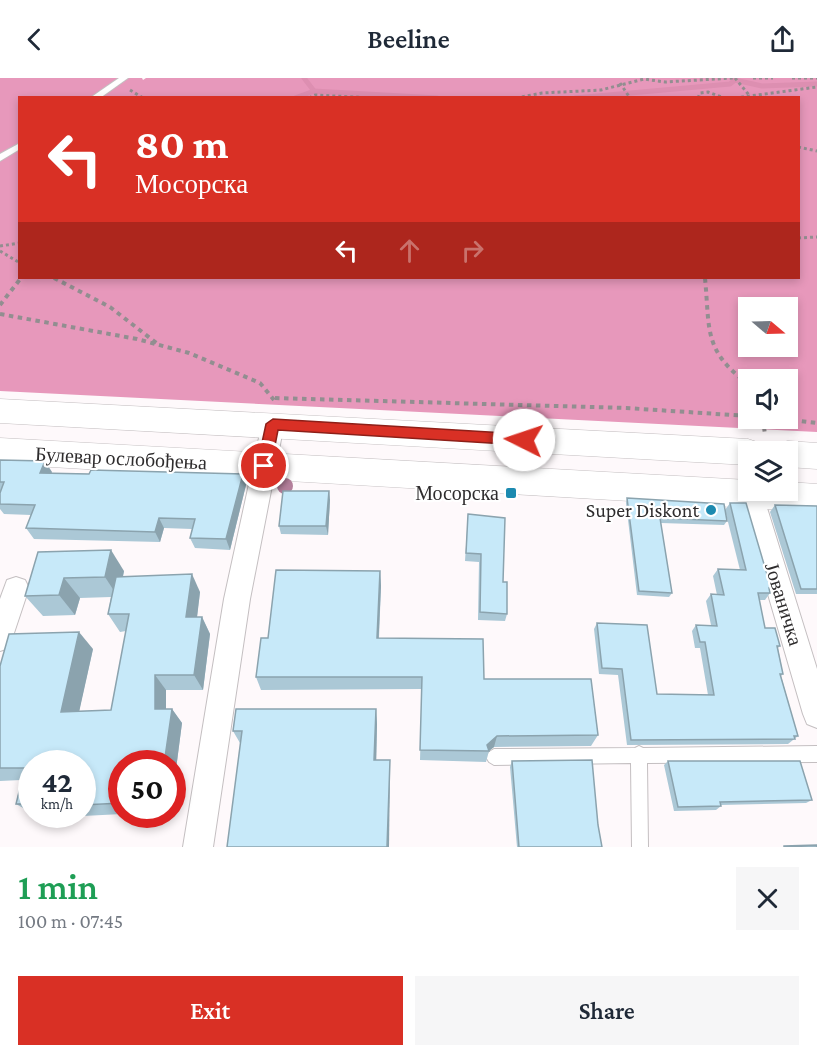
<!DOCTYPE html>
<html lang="en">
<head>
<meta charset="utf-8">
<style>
  body { margin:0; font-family:"Crimson Pro",serif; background:#f6f6f7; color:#1f2937; height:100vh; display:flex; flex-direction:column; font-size:22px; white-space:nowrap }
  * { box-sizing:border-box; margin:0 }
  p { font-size:20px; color:#747a83 }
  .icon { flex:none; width:33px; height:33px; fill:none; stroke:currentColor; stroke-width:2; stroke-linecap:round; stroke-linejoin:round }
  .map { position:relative; height:769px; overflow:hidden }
  .drawer { display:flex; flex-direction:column; background:#fff; flex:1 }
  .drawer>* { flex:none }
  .banner { position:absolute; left:18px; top:18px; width:782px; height:183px; border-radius:0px; box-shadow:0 3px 9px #0003; background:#d93025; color:#fff; overflow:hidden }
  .needle { width:39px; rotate:109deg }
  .buttons { position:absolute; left:738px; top:219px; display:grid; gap:12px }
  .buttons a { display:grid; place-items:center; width:60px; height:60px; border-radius:0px; background:#fff; box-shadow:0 3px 9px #0003; font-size:30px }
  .speed { position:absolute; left:18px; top:672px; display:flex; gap:12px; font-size:30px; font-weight:700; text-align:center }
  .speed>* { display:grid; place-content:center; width:78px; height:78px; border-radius:50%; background:#fff; box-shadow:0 3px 9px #0003; line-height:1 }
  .speed small { font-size:15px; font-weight:400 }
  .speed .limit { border:9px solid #d22; background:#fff; color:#111 }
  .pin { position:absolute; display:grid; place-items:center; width:51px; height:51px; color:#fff; margin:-26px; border:3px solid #fff; border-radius:50%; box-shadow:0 2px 6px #0007 }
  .me { position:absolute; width:66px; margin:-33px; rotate:274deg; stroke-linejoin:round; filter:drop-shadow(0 0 4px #0008) }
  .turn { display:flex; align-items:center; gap:21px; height:126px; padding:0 18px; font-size:27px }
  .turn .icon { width:78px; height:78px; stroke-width:2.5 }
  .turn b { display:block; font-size:42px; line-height:51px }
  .lanes { display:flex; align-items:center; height:57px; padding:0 18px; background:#0003; justify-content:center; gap:30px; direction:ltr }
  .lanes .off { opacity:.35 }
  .round { display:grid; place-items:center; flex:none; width:63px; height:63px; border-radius:0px; background:#f6f6f7 }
  .summary { display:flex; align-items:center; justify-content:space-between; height:102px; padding:0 18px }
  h1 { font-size:36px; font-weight:600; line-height:45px; color:#1e9e55 }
  .primary-button { display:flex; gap:12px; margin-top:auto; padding:12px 18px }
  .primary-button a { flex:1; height:69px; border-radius:0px; background:#d93025; color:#fff; font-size:24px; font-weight:600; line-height:69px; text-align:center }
  .primary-button a+a { background:#f6f6f7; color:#1f2937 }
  header { display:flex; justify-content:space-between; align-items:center; height:78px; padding:0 18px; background:#fff; font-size:27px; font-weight:600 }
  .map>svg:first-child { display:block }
  .forest { fill:#e798bb; fill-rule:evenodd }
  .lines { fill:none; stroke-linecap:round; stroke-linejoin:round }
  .stream { stroke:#dd8fb1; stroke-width:5 }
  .lane-casing { stroke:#c4bfc1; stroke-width:2 }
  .street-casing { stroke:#c4bfc1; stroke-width:2 }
  .secondary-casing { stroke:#c4bfc1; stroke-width:1 }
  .path-far1 { stroke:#928e90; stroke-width:3; stroke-dasharray:3 3; stroke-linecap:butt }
  .path { stroke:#928e90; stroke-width:4; stroke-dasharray:4.5 4.5; stroke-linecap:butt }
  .lane { fill:#fff; fill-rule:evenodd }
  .street { fill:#fff; fill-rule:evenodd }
  .secondary { fill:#fff; fill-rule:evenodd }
  .tree { fill:#b47f9b }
  .wall { fill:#abc8d6 }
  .shaded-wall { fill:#8ba3ae }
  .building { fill:#c7e9f9; stroke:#8ba3ae; stroke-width:1.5 }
  .route { fill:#d93025; stroke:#8d1f18; stroke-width:1.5 }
  .poi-dot { fill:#1c8ab0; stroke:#fff; stroke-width:2 }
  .labels { text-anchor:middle; stroke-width:4.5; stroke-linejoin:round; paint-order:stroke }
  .street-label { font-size:20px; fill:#2e2c2d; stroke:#fff }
  .poi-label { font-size:20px; fill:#2e2c2d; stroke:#fff; text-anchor:end }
</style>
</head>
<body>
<header><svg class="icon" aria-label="back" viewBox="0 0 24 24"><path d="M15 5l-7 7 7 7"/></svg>Beeline<svg class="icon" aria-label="share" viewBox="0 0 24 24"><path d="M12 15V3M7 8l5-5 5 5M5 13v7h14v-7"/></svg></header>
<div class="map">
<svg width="817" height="769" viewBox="0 0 817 769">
  <rect width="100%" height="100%" fill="#fef9fb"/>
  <path class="forest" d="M0,0H142L143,2L146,0H817V354L0,313ZM20,20H798V200H20ZM748,230H788V268H748ZM748,302H788V340H748Z"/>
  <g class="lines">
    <g class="stream">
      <polyline points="304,0 314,13"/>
      <polyline points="295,20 314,13 437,20"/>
      <polyline points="575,20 730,6 735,2 762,8 817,6"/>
    </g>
    <defs>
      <g id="lane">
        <polygon points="119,0 128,0 100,20 90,20"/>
        <polygon points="20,65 20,71 0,83 0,76"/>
        <polygon points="639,668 643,670 817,668 817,684 647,685 648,769 632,769 631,685 494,687 489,684 486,679 489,674 494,671 635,670"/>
      </g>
      <g id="street">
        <polygon points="273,338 281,340 284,346 250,521 213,769 183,769 224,521 262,346 265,340"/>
        <polygon points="748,408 748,412 760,412 763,417 817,591 817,650 807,646 803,636 739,417 743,410"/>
        <polygon points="16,499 25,502 29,510 9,570 0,573 0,521 7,502"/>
      </g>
      <g id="secondary">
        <polygon points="0,321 748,361 760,365 764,374 748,374 748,387 0,345"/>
        <polygon points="0,360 748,402 748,412 788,412 788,404 817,406 817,434 0,386"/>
        <polygon points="788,363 817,365 817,391 788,389 788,374 773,374 776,367"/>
      </g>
    </defs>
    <use href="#lane" class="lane-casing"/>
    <use href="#street" class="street-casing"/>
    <use href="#secondary" class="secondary-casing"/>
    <g class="path-far1">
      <polyline points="735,0 749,17"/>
      <polyline points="753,0 773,0"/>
      <polyline points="792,0 817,0"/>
      <polyline points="620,5 630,20"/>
      <polyline points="130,12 143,20"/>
      <polyline points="309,20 315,17 374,20"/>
      <polyline points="516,20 542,15 601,12 644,1 665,4 733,0"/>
      <polyline points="698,20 700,15 708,14 724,20"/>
      <polyline points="735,20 817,9"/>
      <polyline points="798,69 817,73"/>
      <polyline points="798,160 817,159"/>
      <polyline points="0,168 20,165"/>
      <polyline points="0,173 20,185"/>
    </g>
    <g class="path">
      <polyline points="54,200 110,229 159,267"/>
      <path d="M705,200C710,252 703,272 748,306"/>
      <polyline points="0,227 21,200"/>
      <polyline points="0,236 137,261 189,275 260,305 274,322"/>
      <polyline points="275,320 626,330 748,338"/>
      <polyline points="763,340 765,357"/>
      <polyline points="775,340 817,345"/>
    </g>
    <use href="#lane" class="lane"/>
    <use href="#street" class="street"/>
    <use href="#secondary" class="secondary"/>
  </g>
  <circle class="tree" cx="285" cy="408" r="8"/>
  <g class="wall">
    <polygon points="0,382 52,394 51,395 89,396 243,396 246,407 230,472 195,470 190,460 192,451 164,450 160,464 34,461 26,450 31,437 4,436 0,431"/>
    <polygon points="329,413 330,422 328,457 281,456 279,448"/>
    <polygon points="627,420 727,443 724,447 661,445 672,515 669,519 637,517 626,425"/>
    <polygon points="730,425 771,510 769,512 770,515 765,522 759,522 765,550 780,568 778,570 783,596 781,598 798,658 788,666 627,667 618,597 599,596 594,551 597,545 657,616 708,617 700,570 695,570 692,553 696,547 711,547 706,523 711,516 717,517 713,498 718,491 740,492 725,432"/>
    <polygon points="775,427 817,428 817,516 796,516 770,434"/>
    <polygon points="468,436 503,504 507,536 505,543 478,542 479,484 465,483"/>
    <polygon points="38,474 124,493 123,499 200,514 197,539 202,539 210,556 203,612 166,612 166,631 172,631 182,645 172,722 172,686 122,686 122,736 83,738 81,736 82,736 82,686 32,686 32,735 16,726 21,702 0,703 0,588 93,571 79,633 111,632 126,553 120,554 108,536 111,519 80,520 75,537 43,538 25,518"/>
    <polygon points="380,493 381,508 379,560 484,601 598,657 591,668 494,669 489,673 486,684 420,682 422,611 261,612 256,599 268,560"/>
    <polygon points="376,631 377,646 376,682 390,695 240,665 233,653"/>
    <polygon points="512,683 598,747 602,769 517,769 510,689"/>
    <polygon points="668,683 812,722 806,725 720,727 721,728 716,732 674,733 664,687"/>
  </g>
  <g class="shaded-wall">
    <polygon points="45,383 52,394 47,406 40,395"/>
    <polygon points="243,396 246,407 230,472 226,461"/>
    <polygon points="329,413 330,422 328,457 326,448"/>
    <polygon points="159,440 164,450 160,464 155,454"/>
    <polygon points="111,472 124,493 118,519 105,499"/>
    <polygon points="380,493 381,508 378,573 377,560"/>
    <polygon points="192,496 200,514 195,556 186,539"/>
    <polygon points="64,500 80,520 75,537 59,517"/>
    <polygon points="202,539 210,556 203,612 194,597"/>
    <polygon points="79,554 93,571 76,648 61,634"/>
    <polygon points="155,597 166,612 166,645 155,631"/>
    <polygon points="172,631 182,645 172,722 172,686 164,686"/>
    <polygon points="376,631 377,646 376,695 374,682"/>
    <polygon points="497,658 494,669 489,673 487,667"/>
    <polygon points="390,682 390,695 389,769 387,769"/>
  </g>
  <g class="building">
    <polygon points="0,382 45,383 40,395 89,396 91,392 243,396 226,461 190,460 195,441 159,440 155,454 26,450 35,427 0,426 0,415 4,404 0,404"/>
    <polygon points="283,413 329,413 326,448 279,448"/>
    <polygon points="627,420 724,426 727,443 660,440 672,515 639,513"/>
    <polygon points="730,425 746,425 771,510 769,510 770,515 758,515 765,550 775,550 780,568 777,568 783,596 780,596 798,658 794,658 795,661 631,662 622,591 602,590 597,545 647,547 657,616 714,617 705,564 700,564 696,547 717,548 711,516 724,517 718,491 746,492"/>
    <polygon points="775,427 817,428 817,511 801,511"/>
    <polygon points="468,436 505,440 503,504 507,504 507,536 480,534 481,476 466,475"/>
    <polygon points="111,472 105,499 64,500 59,517 25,518 38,474"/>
    <polygon points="276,492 380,493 377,560 483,561 484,601 591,601 598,657 497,658 487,667 489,673 420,672 422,599 256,599 261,560 268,560"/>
    <polygon points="192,496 186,539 202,539 194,597 155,597 155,631 172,631 164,686 122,686 122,725 82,727 82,686 32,686 32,726 16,726 25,690 0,690 0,588 9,556 79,554 61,634 111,632 129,536 108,536 116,499"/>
    <polygon points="236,631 376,631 374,682 390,682 387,769 227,769 242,653 233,653"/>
    <polygon points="592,682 598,747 602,769 519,769 512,683"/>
    <polygon points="668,683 800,683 812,722 720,724 721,728 678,729"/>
    <polygon points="817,767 817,769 784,769 784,768"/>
  </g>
  <polygon class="route" points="273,341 524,356 531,362 524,367 278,352 271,388 264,394 257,388 266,346"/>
  <g class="poi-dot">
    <rect x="505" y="409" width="12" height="12" rx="3"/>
    <circle cx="711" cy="432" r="6"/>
  </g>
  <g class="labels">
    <g class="street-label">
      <text transform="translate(121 380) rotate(3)" y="7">Булевар ослобођења</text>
      <text transform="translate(784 526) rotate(73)" y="7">Јованичка</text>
    </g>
    <g class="poi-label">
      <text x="499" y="422">Мосорска</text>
      <text x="699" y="439">Super Diskont</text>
    </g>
  </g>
</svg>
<div class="buttons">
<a><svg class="needle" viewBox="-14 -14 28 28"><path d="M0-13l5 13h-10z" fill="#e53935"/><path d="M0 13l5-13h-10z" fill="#747a83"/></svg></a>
<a><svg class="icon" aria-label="sound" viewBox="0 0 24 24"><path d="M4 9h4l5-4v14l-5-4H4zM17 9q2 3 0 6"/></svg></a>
<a><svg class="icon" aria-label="layers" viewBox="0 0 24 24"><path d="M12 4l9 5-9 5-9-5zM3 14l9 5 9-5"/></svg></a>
</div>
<div class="speed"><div>42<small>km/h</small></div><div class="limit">50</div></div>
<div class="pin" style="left:264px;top:388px;background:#d93025"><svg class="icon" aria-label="arrive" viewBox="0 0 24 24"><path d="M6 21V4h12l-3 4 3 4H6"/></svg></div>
<svg class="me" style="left:524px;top:362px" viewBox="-20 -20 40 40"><circle r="19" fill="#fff"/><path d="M0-13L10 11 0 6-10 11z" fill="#d93025"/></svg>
<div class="banner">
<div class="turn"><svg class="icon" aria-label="left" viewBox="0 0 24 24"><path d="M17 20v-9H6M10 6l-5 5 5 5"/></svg><div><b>80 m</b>Мосорска</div></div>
<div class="lanes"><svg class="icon" aria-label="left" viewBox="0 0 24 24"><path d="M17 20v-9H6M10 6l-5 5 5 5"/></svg><svg class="icon off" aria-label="ahead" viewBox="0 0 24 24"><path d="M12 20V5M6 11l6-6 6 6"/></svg><svg class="icon off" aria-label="right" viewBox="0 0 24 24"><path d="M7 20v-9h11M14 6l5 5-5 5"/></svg></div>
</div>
</div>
<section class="drawer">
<div class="summary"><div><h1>1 min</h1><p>100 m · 07:45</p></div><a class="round"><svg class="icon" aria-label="close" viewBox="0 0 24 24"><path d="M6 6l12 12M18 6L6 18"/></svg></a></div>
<div class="primary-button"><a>Exit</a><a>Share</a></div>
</section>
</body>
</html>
